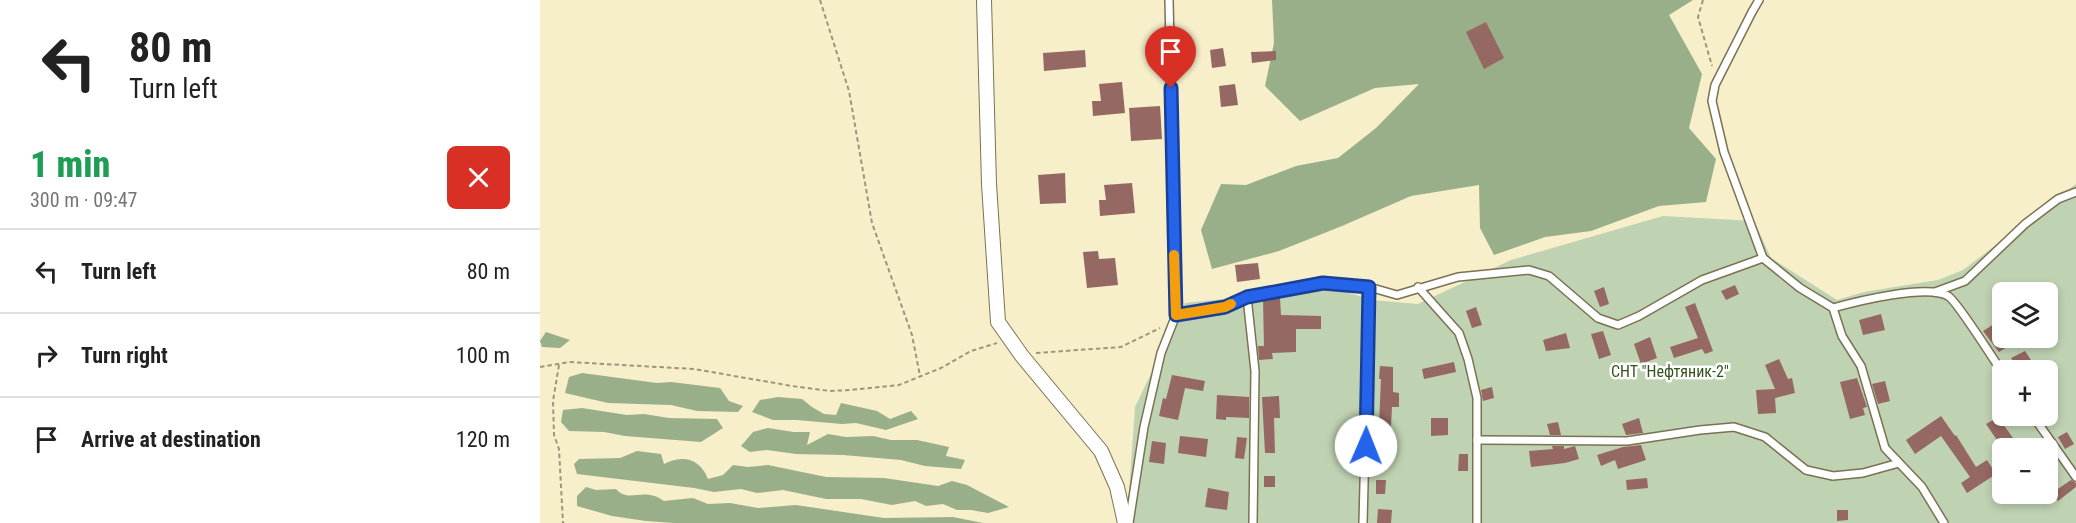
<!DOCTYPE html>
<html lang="en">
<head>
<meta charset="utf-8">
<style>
  body { margin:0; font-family:"Roboto Condensed",sans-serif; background:#f6f6f6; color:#222; height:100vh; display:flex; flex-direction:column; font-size:22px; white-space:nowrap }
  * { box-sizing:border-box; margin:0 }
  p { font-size:20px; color:#767676 }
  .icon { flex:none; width:33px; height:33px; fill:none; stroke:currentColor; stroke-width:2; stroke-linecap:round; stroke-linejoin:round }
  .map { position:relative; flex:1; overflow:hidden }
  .drawer { display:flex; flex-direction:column; background:#fff; width:540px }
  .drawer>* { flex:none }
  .hud { background:#fff; color:#222; overflow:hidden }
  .controls { position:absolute; left:1452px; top:282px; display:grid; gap:12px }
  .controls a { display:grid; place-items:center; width:66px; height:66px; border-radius:9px; background:#fff; box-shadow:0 3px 9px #0003; font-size:30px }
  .pin { position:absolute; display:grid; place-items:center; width:51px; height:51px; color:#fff; margin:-62px -26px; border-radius:50% 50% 50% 0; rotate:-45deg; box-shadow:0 0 6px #0007 }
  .pin .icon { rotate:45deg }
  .me { position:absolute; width:66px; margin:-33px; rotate:1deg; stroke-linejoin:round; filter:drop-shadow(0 0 4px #0008) }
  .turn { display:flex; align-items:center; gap:21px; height:126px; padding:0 30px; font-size:27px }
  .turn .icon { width:78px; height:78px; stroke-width:2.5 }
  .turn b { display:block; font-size:42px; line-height:51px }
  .round { display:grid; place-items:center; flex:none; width:63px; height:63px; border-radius:9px; background:#f6f6f6 }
  .head { display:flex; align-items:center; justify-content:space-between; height:102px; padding:0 30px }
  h1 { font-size:36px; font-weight:800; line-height:45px; color:#1e9e55 }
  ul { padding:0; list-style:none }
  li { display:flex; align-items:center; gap:18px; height:84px; padding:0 30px; border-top:2px solid #e0e0e0 }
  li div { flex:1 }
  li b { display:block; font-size:22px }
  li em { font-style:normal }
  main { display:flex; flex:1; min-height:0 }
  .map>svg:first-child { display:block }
  .green { fill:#bfd2b2; fill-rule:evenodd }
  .forest { fill:#99af8a }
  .building { fill:#956863 }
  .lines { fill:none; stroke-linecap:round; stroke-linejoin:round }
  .lane-casing { stroke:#7a7252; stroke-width:10 }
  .street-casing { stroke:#7a7252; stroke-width:16 }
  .path { stroke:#9d967c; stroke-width:2; stroke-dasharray:4.5 3; stroke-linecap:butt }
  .lane { stroke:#fff; stroke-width:7 }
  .street { stroke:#fff; stroke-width:14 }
  .route-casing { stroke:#184099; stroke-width:15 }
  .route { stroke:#2563eb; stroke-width:10 }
  .slow { stroke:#f59e0b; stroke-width:10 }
  .labels { text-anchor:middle; stroke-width:5; stroke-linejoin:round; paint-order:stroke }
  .park-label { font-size:16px; fill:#35511b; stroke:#fff }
</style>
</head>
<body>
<main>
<section class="drawer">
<div class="hud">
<div class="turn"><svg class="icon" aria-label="left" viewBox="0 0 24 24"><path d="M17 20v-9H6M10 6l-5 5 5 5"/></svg><div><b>80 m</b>Turn left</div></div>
</div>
<div class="head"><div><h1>1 min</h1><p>300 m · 09:47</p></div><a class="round" style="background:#d93025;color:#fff"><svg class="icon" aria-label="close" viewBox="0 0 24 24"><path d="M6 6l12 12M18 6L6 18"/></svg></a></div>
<ul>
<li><svg class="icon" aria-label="left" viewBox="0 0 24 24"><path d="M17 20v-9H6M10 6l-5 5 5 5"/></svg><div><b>Turn left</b></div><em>80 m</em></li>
<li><svg class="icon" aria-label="right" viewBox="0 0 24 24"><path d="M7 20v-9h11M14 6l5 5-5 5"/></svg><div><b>Turn right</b></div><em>100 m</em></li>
<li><svg class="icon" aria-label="arrive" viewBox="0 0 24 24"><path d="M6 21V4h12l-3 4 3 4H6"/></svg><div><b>Arrive at destination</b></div><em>120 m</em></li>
</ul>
</section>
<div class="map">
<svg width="1536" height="523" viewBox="0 0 1536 523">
  <rect width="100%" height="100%" fill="#f7eeca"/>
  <path class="green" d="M1536,184V523H591L589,493L595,407L645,303L795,288L831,300L878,304L971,260L1123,216L1214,221L1231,258L1297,300L1324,292L1398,280L1423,270ZM1462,292H1508V338H1462ZM1462,370H1508V416H1462ZM1462,448H1508V494H1462Z"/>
  <g class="forest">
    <polygon points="732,0 1153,0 1129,15 1162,74 1149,128 1176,159 1166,202 1119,206 1051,231 1005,237 954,255 940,228 939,185 871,196 802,226 739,251 672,269 661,230 681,184 706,185 756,166 798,158 836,128 879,84 835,88 760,121 725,86 734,43"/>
    <polygon points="6,332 30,340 20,348 2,347 0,341"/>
    <polygon points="42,373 117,383 131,382 180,388 189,401 203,406 198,412 157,411 131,405 68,403 25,393 29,377"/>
    <polygon points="238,397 262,399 272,407 284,414 296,415 301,403 337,411 350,419 371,411 378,419 346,430 316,423 302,424 257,420 233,420 212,412 220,400"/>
    <polygon points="42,408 87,415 104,414 129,418 177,419 183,428 161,442 85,436 64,432 29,431 21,422 23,410"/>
    <polygon points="228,428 254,432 270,432 267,445 288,434 306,437 333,436 351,440 377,440 409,447 406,456 425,460 421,469 385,466 361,460 303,455 256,454 227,450 210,452 201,446 213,432"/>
    <path d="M97,451L121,454L124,464C144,454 160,459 168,479L183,475L193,465L208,467L228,465L286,477L344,478L398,486L412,481L427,485L469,507L448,513L431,510H417L403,504L386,506L375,501L352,505L321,499H286L243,490L217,493L201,489L174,492L154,488L37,474L34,464L39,459L80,458Z"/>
    <path d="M46,487L56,490L76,489C89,504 103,486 124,501L153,498L168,504L190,503L218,508L256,505L344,518L413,517L443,523H134L106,521L72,516L37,506V496Z"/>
  </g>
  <g class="building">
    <polygon points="946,22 964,58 944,69 926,32"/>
    <polygon points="683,48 686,66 672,68 670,50"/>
    <polygon points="545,50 546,67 504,71 503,53"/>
    <polygon points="736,51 736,60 712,63 711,52"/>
    <polygon points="582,82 585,113 553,116 552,101 561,101 559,84"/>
    <polygon points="695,84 698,105 681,107 679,86"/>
    <polygon points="620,106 622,139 591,141 589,108"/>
    <polygon points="525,173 526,203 500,204 498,175"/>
    <polygon points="592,183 595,213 560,216 559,200 566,200 564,185"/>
    <polygon points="558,251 559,259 575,258 578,285 547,288 543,252"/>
    <polygon points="718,263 720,279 697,282 695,265"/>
    <polygon points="1195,285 1199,294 1186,300 1181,291"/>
    <polygon points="1064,287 1069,304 1060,307 1054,291"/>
    <polygon points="740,298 741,315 781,316 781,329 756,329 756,352 732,353 733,359 719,360 718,346 724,346 723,300"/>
    <polygon points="1155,303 1173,351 1165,354 1162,349 1134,358 1130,347 1158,338 1145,307"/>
    <polygon points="936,307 942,325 932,328 926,311"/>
    <polygon points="1341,314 1345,330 1323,335 1319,320"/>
    <polygon points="1462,319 1462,340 1467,347 1459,352 1443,331"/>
    <polygon points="1063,331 1071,355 1059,359 1051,334"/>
    <polygon points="1026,333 1030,348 1006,351 1003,340"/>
    <polygon points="1110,337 1117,358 1101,364 1094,344"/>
    <polygon points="1485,351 1491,360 1477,368 1471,358"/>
    <polygon points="1239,359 1248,379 1252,378 1255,393 1235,398 1236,413 1218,414 1216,390 1235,389 1225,365"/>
    <polygon points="914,362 916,372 884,379 882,369"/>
    <polygon points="840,366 853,367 853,392 859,393 859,407 852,407 851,426 839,425 841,379 839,379"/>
    <polygon points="632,375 665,381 663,391 645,388 638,420 619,416 623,398 626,399"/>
    <polygon points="1317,378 1327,407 1323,408 1325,415 1310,419 1300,382"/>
    <polygon points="1345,381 1350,401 1338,404 1332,384"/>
    <polygon points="952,387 954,398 943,401 941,390"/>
    <polygon points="677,395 709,397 709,418 686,417 686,420 676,419"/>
    <polygon points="739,396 740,418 734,418 735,453 725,453 722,397"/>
    <polygon points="1401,416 1415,436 1416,435 1436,467 1447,460 1456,474 1427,493 1421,483 1430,477 1401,436 1375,454 1366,440"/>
    <polygon points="1458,417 1473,438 1461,446 1446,424"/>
    <polygon points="891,418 908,418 908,435 891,436"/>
    <polygon points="1099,418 1103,433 1086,435 1082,424"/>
    <polygon points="1018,422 1021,435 1010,435 1007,424"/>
    <polygon points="1527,432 1534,444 1525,449 1518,437"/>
    <polygon points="640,436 668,439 666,457 638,453"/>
    <polygon points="697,437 707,438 704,459 695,458"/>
    <polygon points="612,441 626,443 624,464 609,462"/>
    <polygon points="1101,445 1106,460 1078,469 1075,460 1061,466 1057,455 1083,447"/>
    <polygon points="1012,446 1024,446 1024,449 1035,446 1039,459 1025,463 991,467 989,451 1013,449"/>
    <polygon points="919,454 928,454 928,471 918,471"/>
    <rect x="724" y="476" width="11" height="11"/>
    <polygon points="1107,478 1108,488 1087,490 1086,480"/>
    <polygon points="836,480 846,480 845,494 836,494"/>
    <polygon points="1531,480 1536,483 1536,487 1518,501 1512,493"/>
    <polygon points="668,488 689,492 687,510 665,507"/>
    <polygon points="838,509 852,510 851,523 837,523"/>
    <polygon points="1297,510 1308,510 1308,520 1297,521"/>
  </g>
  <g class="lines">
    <defs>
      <g id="lane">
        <polyline points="629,0 636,315"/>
        <polyline points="1219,0 1212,12 1175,85 1172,101 1184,152 1223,258 1260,288 1293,308 1302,336 1321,366 1345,448 1382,487 1404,523"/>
        <polyline points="878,287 919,333 928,359 937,398 937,523"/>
        <polyline points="1395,292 1425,281 1485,224 1518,199 1536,192"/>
        <polyline points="707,297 715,371 713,523"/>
        <path d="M1293,308C1318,301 1387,284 1408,296C1416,300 1454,360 1462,372"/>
        <polyline points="1493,416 1536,477"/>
        <polyline points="937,440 1087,441 1160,430 1194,427 1225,437 1266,470 1293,476 1323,473 1359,463"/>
        <polyline points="589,523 604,427 621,353 636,315 685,307 707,297 783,283 829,287 857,295 918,277 989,270 1009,276 1058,318 1078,325 1099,316 1162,280 1223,258"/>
        <polyline points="823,523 829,287"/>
      </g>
      <polyline id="street" points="444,0 449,184 458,322 482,356 561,451 577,487 585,523"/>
    </defs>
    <use href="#lane" class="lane-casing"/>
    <use href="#street" class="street-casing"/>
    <g class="path">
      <polyline points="280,0 309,91 332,223 372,335 380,376"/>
      <polyline points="1163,0 1158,17 1172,66"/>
      <polyline points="496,353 581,347 620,328"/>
      <polyline points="19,365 13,401 14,435 19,449 23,523"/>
      <polyline points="0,367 29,362 154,369 252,386 290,391 310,390 359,385 401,368 431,351 457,343"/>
    </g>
    <use href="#lane" class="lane"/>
    <use href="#street" class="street"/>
  </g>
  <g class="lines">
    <defs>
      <polyline id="route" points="631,88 636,315 685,307 707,297 783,283 829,287 826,446"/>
    </defs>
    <use href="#route" class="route-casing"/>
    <use href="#route" class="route"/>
    <polyline class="slow" points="634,255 636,315 685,307 691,304"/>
  </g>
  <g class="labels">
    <g class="park-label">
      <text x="1130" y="377">СНТ "Нефтяник-2"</text>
    </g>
  </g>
</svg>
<div class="controls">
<a><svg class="icon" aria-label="layers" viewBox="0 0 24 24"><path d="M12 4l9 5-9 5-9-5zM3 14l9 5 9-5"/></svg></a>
<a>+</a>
<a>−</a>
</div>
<div class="pin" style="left:631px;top:88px;background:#d93025"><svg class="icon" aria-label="arrive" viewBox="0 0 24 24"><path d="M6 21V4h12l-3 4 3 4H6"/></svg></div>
<svg class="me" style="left:826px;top:446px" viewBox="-20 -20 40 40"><circle r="19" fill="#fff"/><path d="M0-13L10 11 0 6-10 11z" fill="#2563eb"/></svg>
</div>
</main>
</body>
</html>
